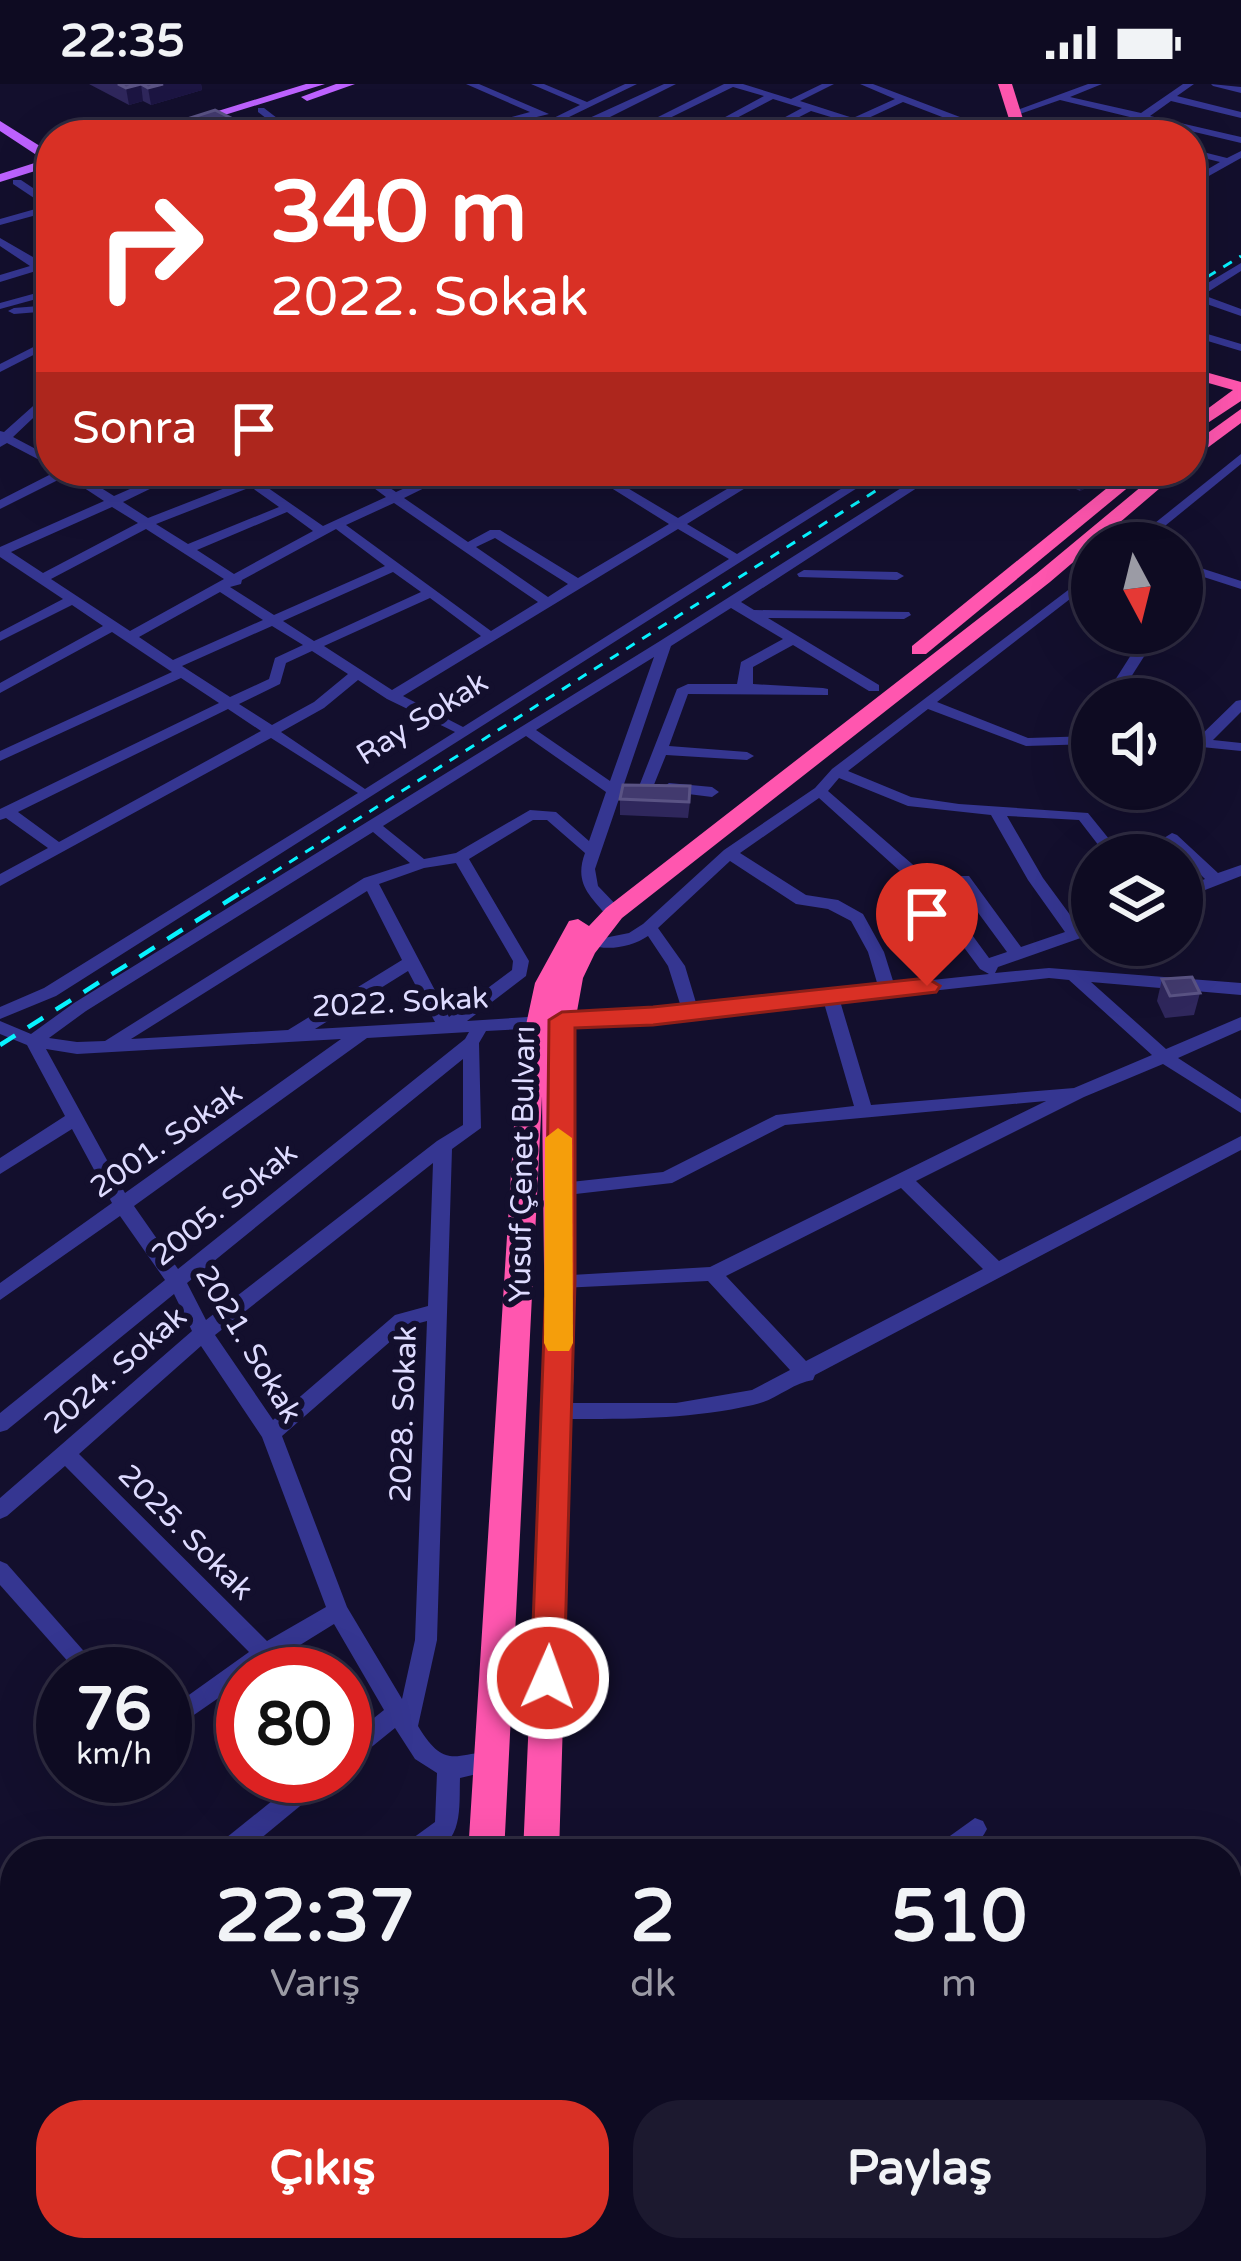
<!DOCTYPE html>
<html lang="tr">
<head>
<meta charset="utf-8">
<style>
  body { margin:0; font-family:"Varela Round",sans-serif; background:#1c192f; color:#f1f3f6; height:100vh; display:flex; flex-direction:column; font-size:45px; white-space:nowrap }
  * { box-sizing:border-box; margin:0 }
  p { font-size:39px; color:#9b9ba5 }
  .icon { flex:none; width:66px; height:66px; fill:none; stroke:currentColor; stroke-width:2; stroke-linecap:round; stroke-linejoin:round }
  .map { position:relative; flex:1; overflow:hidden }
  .panel { position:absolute; left:0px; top:1755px; width:1242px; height:423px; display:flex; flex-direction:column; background:#0e0b22; border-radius:48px 48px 0 0; box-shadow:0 12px 48px #0002,0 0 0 3px #2e2b40 }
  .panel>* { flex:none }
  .banner { position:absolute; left:36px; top:36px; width:1170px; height:366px; border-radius:48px; box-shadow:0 12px 48px #0002,0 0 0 3px #2e2b40; background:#d93025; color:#fff; overflow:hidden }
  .needle { width:78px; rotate:173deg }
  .tools { position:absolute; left:1071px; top:438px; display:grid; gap:24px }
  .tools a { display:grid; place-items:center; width:132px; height:132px; border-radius:50%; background:#0e0b22; box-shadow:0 12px 48px #0002,0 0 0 3px #2e2b40; font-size:60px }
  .speed { position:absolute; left:36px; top:1563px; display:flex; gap:24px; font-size:60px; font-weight:700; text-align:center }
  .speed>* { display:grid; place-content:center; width:156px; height:156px; border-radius:50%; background:#0e0b22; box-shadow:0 12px 48px #0002,0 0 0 3px #2e2b40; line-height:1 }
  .speed small { font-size:30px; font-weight:400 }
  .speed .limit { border:18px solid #d22; background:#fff; color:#111 }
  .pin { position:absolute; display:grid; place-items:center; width:102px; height:102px; color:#fff; margin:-123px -51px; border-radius:50% 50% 50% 0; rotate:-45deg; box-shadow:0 0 12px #0007 }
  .pin .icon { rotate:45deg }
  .me { position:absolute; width:132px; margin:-66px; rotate:2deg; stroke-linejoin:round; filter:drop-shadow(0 0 9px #0008) }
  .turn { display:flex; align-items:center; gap:42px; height:252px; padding:0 36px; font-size:54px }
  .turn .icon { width:156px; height:156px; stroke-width:2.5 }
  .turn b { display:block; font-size:84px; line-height:102px }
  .then { display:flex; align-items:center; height:114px; padding:0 36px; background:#0003; gap:24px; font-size:45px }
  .eta { display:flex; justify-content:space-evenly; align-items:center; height:204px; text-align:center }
  .eta b { font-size:72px; font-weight:800; line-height:84px }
  .button { display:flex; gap:24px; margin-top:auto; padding:24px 36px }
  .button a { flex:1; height:138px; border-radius:48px; background:#d93025; color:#fff; font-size:48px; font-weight:800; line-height:138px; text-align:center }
  .button a+a { background:#1c192f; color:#f1f3f6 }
  .status { display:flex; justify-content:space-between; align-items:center; height:84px; padding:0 60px; background:#0e0b22; direction:ltr }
  .status svg { height:33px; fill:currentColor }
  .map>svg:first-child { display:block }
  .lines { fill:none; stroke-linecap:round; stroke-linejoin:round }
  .minor { fill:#353691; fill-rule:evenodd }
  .major { fill:#bd62ff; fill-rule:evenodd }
  .highway { fill:#ff56af; fill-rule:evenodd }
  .rail-far1 { stroke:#07f2ff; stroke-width:3; stroke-dasharray:10 9; stroke-linecap:butt }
  .rail { stroke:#07f2ff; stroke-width:4.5; stroke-dasharray:18 15; stroke-linecap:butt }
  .wall { fill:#2f275c }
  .shaded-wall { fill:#1c1542 }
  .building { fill:#423a6e; stroke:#5a5384; stroke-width:3 }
  .route { fill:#d93025; stroke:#8d1f18; stroke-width:3 }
  .slow { fill:#f59e0b }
  .labels { text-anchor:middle; stroke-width:12; stroke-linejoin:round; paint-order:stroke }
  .street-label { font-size:30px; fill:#dedbff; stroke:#130f2d }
</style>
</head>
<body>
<div class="status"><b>22:35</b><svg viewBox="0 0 49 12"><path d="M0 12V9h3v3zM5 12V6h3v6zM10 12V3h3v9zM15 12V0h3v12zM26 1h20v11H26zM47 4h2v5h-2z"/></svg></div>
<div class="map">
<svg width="1241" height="2177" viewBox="0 0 1241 2177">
  <rect width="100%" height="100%" fill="#130f2d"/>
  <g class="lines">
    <g class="minor">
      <polygon points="466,0 479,0 549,30 462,51 445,51 530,28"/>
      <polygon points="531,0 544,0 587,18 625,0 637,0 532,51 519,51 580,21"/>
      <polygon points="664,0 676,0 590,43 619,51 581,47 573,51 560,51 574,41"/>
      <polygon points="724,0 743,0 791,15 822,0 834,0 800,17 853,34 895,15 860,0 873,0 981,41 1002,34 1007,37 968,51 953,51 971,44 903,18 862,37 904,51 889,51 854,40 830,51 817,51 844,37 811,27 764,51 752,51 802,24 773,15 704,51 692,51 764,12 733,3 635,51 622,51"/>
      <polygon points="1088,0 1102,0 1070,13 1141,29 1183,0 1194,0 1177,12 1241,28 1241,34 1171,17 1150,32 1241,53 1241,59 1144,36 1122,51 1111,51 1134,34 1060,16 1017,31 1009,29"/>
      <polygon points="1211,0 1241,3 1241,9 1213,2"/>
      <polygon points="258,24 264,24 299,51 288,51 258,28"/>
      <polygon points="1191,65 1227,74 1241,67 1241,74 1191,102 1191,95 1220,78 1191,71"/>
      <polygon points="13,96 21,96 51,116 51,127 0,141 0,135 46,122 13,100"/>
      <polygon points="0,154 45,180 51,187 51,195 36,187 0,198 0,191 30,182 0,162"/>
      <polygon points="1241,179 1241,187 1203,211 1241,225 1241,232 1195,216 1191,217 1191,209"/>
      <polygon points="51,205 51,211 0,225 0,219"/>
      <polygon points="51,221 51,227 14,230 8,227 14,224"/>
      <polygon points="1191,245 1241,260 1241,267 1191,252"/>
      <polygon points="51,254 51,262 0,288 0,280"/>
      <polygon points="51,306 51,317 13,353 51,373 51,382 7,359 0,363 0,347 4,348"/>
      <polygon points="1241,370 1241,380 1144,459 1130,459"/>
      <path d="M57,387H74L114,412L171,387H187L123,418L148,434L243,397L230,387H244L253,393L270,387H287L261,399L323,442L386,413L351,387H365L396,408L443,387H459L404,414L468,458L490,446H500L578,494L669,440L584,387H599L678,434L732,402L697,387H715L741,396L758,387H773L687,440L737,470L844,403L810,387H827L852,398L869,387H884L56,912L0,935V923L44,904L358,709L271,654L0,802V790L48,764L6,734L0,736V725L219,619L181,594L0,677V667L172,588L112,548L0,609V599L103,542L72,521L0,557V548L63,515L0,473V463L104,417L66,392L0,425V416ZM251,403L279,423L188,460L156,440ZM394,419L538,518L491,547L346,441ZM112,423L138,439L43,489L11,468ZM287,428L313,447L234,490L197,466ZM146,445L224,495L130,547L51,495ZM336,445L385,482L274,531L230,503L241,500L242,496ZM678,445L729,475L463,643L403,612ZM495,454L568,500L548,513L476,463ZM393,488L421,508L314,557L283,537ZM220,508L263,536L173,576L139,553ZM430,514L481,552L392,606L324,562ZM272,542L303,561L275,574L269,595L230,613L182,582ZM312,567L348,590L314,618L272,641L239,620L280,600L286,579ZM358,596L387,615L455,648L365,705L281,648L324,624ZM228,625L261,647L59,758L18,728Z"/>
      <polygon points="505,387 520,387 536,398 526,401"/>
      <path d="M928,387H943L741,518L754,526L909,528L911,531L904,535L768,534L879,601V607H869L793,561L753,583V600L823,604L828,605V611L688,610L669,662L747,668L754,672L747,676L666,671L649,713L620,712L595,785L598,802L620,825L622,829L620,833H608C589,811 574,799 585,769L547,736H533L469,775L529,877L526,892L467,937L681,923L668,882L648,852C635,861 614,866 599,863L597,859L599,855L629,849L643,840L724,766L815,704L832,685L1092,488V498L937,618L1028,654L1092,652V660L1026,662L928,625L848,687L911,713L959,720L1088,729L1122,771H1106L1079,736L1007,732L1043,794L1079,843L1092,839V850L998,883L995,889L1049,884L1241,899V911L1091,898L1166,965L1241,933V946L1178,974L1241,1015V1029L1163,980L1084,1013L916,1097L999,1177L1241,1052V1066L815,1291L813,1296C792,1299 775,1317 753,1321C687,1336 623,1335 556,1335L549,1333L546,1327L549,1321L556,1319H676L752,1306L790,1286L708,1197L561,1204L554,1202L552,1197L554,1192L710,1183L1046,1017L785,1041L672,1099L558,1112L549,1105L552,1100L663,1088L776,1031L854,1022L824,919L653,938L486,947L479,959L481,1044L452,1065L437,1556L418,1642C449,1694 461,1661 498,1671L501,1678L498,1685L460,1694C459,1723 464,1759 428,1770C421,1772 407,1770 398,1770L402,1762L435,1738L437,1689L415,1675L395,1644L353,1678L345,1681V1657L384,1626L334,1540L253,1590H243V1597L165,1651V1628L249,1568L65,1382L7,1432L0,1435V1414L192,1247L174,1210L7,1346L0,1348V1329L165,1196L120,1132L0,1216V1199L112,1119L72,1045L0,1090V1074L65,1032L27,961L0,950V937L31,950L74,919L660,557ZM731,524L783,555L741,578L737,600H688L677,605L638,705L623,703L671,562ZM654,573L610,697L536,646ZM526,652L606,708L589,757L556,728L530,726L456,769L424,775L383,742ZM839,694L908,722L991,731L1028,796L1065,848L1021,863L969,792H957L955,796L957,800L1007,868L989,874L934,799L828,707ZM819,714L922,807L980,885L989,890L894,900L884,868L863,830L838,816L806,811L740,769ZM373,748L410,779L364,794L105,957L77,958L49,954L86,927ZM730,777L796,820L828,825L851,837L868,868L878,902L697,922L685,882L658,844ZM456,779L513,877L512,886L449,933L379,800L424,784ZM367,807L402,876L288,946L131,955ZM408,887L435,938L315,945ZM1049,894L1069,896L1152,971L1074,1004L871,1021L840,917ZM469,948L465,955L178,1185L134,1122L367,954ZM341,955L125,1109L46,965L77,970ZM463,975V1041L437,1057L206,1236L187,1199ZM433,1079L428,1222L395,1231L273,1336L215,1251ZM901,1104L983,1185L806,1277L726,1192ZM427,1237L415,1556L402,1615L347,1523L282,1352L408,1242ZM201,1262L262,1353L326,1523L267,1557L79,1370Z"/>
      <polygon points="1086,387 1103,387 1130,399 1120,402"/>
      <path d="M1093,447L1120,456L1121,459C1109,459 1096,460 1087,451Z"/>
      <polygon points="1182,478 1241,497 1241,505 1182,486"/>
      <polygon points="804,486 897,488 904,492 897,496 799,493 797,490"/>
      <polygon points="1145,549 1159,549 1117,615 1103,615"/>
      <polygon points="1241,616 1241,628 1213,656 1241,659 1241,667 1182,661 1182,653 1198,654 1236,617"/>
      <polygon points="669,699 712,703 719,708 712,713 664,707 662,704"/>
      <polygon points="1172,749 1177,751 1218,789 1241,781 1241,792 1182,815 1182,804 1205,795 1164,754"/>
      <polygon points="0,1477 7,1480 104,1590 79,1590 0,1501"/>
      <polygon points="303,1692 331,1692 328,1699 242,1770 212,1770 216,1762"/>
      <path d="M975,1734L983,1737L987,1745C974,1770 957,1770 932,1770L936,1762Z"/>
      <polygon points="0,1837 15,1846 15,1873 0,1864"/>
      <polygon points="15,1927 15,1954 0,1962 0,1935"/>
      <polygon points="15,2120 15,2151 0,2160 0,2129"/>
      <polygon points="276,2163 308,2163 300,2177 268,2177"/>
      <polygon points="353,2163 379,2163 378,2177 352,2177"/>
      <polygon points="907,2163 938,2163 946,2177 915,2177"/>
    </g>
    <g class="major">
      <polygon points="306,0 325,0 160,51 140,51"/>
      <polygon points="336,0 355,0 307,17 301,13"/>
      <polygon points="0,37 51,69 51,82 0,98 0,90 44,76 0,47"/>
    </g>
    <g class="highway">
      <polygon points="998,0 1012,0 1028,51 1014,51"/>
      <polygon points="1191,284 1241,298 1241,317 1191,350 1191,337 1233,306 1191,294"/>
      <polygon points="1241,325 1241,339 1191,376 1191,361"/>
      <polygon points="1128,387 1148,387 926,570 912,570 912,562"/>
      <polygon points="1160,387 1180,387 1050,498 622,834 595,869 583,894 569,972 574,1268 559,1770 523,1770 545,1268 542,1012 504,1770 468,1770 518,978 535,899 569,837 578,835 589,842 606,824 1036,490"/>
      <polygon points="451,2163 491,2163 490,2177 450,2177"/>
      <polygon points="510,2163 550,2163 549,2177 509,2177"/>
    </g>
    <g class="rail-far1">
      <polyline points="1191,203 1241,172"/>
      <polyline points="241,809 907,387"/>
    </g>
    <polyline class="rail" points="0,961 245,806"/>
  </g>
  <g class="wall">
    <polygon points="89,0 201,0 202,6 151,21 143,17 129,21"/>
    <polygon points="1060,387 1094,400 1080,407 1058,396"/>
    <polygon points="620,715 690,718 688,734 620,731"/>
    <polygon points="1162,895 1200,909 1194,931 1165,934 1157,917"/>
  </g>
  <g class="shaded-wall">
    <polygon points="141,0 143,17 129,21 126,4"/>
    <polygon points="163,0 201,0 202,6 151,21 148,4"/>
    <polygon points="1096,390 1094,400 1080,407 1082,397"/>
  </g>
  <g class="building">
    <polygon points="118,0 163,0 148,4 141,0 126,4"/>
    <polygon points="215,26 265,51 137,51"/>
    <polygon points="1061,387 1090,387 1096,390 1082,397"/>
    <polygon points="623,701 690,702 689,718 620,715"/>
    <polygon points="1192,893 1200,909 1170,912 1162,895"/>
  </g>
  <polygon class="route" points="927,894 940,902 936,908 653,941 575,944 575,1197 564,1594 559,1605 548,1609 536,1605 531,1594 546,1197 549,936 562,928 653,923"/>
  <polygon class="slow" points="558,1044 572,1054 573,1259 569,1267 548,1267 544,1259 545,1054"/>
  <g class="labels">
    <g class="street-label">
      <text transform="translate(422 634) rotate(-32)" y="10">Ray Sokak</text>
      <text transform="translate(400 918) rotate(-3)" y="10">2022. Sokak</text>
      <text transform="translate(166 1056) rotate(-35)" y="10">2001. Sokak</text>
      <text transform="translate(522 1080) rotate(-89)" y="10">Yusuf Çenet Bulvarı</text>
      <text transform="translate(224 1120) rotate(-39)" y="10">2005. Sokak</text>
      <text transform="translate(249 1260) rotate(59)" y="10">2021. Sokak</text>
      <text transform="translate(115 1286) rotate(-41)" y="10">2024. Sokak</text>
      <text transform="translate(403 1330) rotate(-88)" y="10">2028. Sokak</text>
      <text transform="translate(186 1448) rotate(45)" y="10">2025. Sokak</text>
    </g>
  </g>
</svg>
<div class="tools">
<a><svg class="needle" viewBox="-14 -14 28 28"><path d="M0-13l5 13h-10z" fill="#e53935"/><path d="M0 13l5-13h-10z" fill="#9b9ba5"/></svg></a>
<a><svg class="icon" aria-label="sound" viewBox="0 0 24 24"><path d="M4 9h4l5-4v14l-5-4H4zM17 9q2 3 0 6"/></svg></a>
<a><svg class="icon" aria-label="layers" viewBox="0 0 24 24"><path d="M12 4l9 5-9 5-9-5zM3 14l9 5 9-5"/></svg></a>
</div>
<div class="speed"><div>76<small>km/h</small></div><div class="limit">80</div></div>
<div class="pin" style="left:927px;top:902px;background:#d93025"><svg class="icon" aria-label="arrive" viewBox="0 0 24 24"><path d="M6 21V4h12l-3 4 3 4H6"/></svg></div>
<svg class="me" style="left:548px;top:1594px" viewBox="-20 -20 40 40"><circle r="17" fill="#d93025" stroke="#fff" stroke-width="3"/><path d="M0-11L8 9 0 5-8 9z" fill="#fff"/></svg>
<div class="banner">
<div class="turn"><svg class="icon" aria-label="right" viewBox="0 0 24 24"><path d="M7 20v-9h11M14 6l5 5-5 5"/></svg><div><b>340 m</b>2022. Sokak</div></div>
<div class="then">Sonra<svg class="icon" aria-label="arrive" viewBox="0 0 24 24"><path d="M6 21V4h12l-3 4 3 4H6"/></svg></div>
</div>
<section class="panel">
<div class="eta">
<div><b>22:37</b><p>Varış</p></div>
<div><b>2</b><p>dk</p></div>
<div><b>510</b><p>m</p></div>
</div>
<div class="button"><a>Çıkış</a><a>Paylaş</a></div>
</section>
</div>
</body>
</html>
